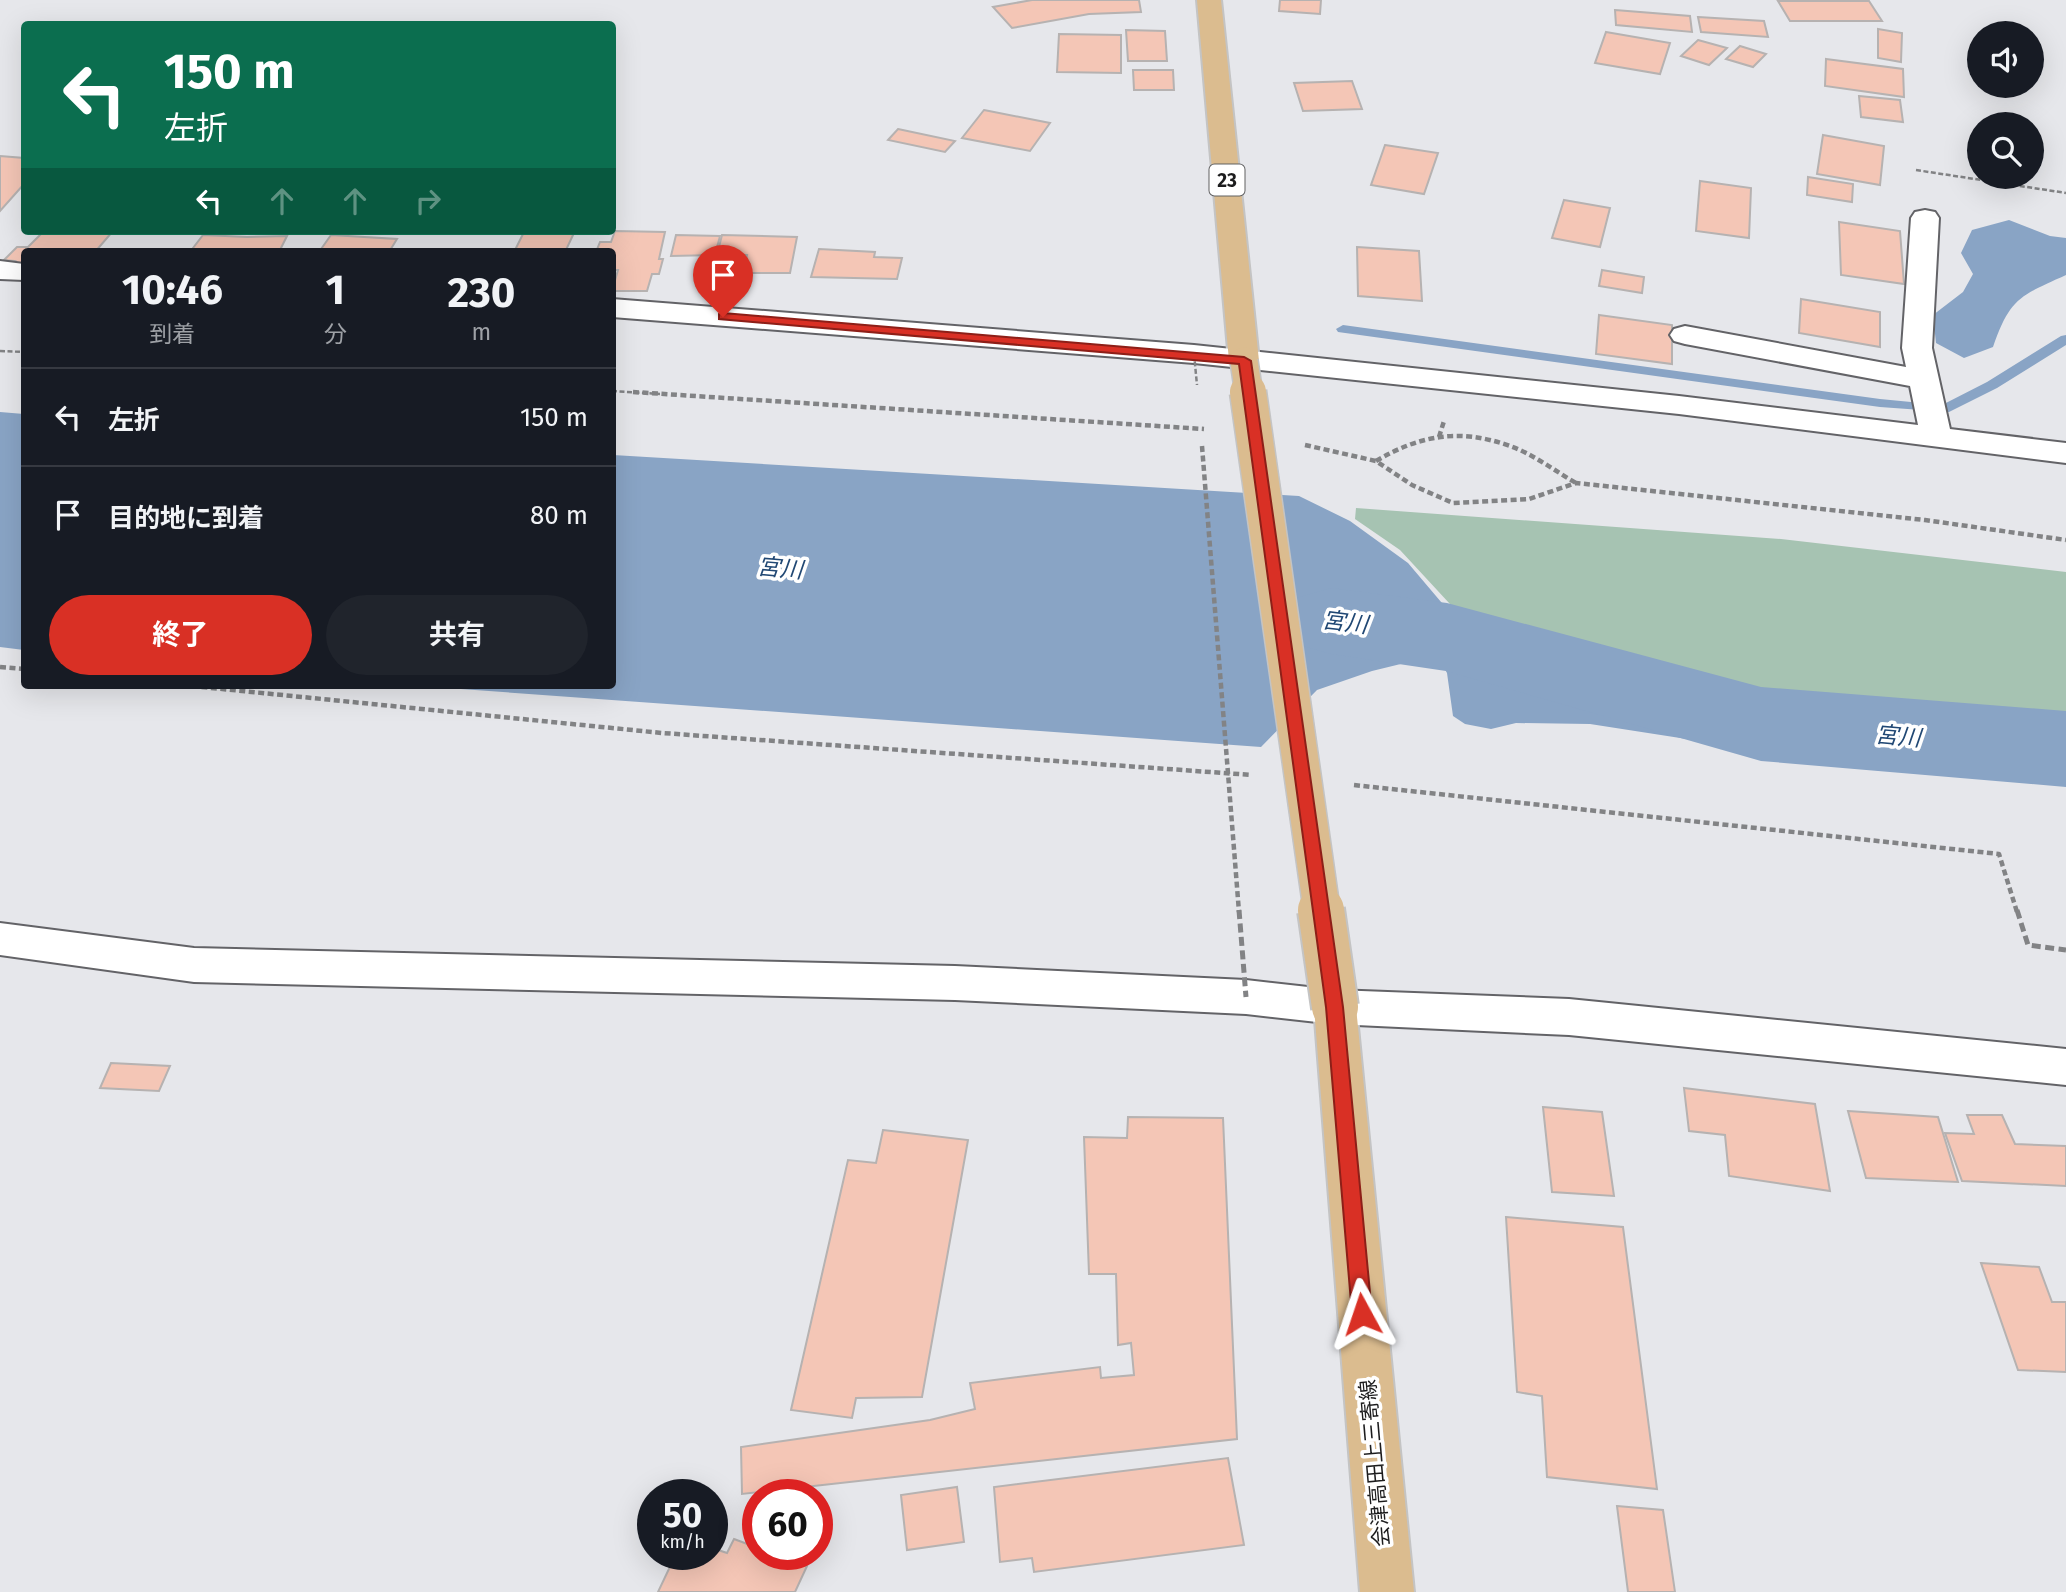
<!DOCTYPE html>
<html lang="ja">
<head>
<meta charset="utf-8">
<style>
  body { margin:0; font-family:"Fira Sans","Noto Sans JP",sans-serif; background:#20242c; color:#f1f3f6; height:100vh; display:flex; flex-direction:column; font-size:26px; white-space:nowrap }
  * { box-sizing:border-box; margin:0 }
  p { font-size:23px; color:#9ea1a6 }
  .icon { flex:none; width:38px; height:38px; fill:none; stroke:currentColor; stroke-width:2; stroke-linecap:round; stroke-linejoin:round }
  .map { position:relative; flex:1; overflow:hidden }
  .panel { position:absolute; left:21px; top:248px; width:595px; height:441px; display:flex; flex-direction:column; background:#171b24; border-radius:7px; box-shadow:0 7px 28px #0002 }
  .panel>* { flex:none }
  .banner { position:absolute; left:21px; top:21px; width:595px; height:214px; border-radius:7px; box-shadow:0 7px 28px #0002; background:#0b6e4f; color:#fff; overflow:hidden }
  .buttons { position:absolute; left:1967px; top:21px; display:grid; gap:14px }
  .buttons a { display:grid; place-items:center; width:77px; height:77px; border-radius:50%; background:#171b24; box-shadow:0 7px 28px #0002; font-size:35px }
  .speed { position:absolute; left:637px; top:1479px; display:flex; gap:14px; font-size:35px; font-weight:700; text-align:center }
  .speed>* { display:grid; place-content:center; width:91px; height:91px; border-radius:50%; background:#171b24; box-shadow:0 7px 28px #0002; line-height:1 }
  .speed small { font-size:18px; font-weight:400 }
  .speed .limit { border:10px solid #d22; background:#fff; color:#111 }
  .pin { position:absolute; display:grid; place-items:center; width:60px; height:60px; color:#fff; margin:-72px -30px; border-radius:50% 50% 50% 0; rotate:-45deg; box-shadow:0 0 7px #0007 }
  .pin .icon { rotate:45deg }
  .me { position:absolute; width:77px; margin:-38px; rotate:355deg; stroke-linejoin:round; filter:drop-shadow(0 0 5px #0008) }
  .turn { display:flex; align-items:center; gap:24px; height:147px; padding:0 28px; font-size:32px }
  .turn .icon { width:91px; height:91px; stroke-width:2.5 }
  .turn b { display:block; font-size:49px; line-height:60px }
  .lanes { display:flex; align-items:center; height:66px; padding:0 28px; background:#0003; justify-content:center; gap:35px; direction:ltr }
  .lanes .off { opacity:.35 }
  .eta { display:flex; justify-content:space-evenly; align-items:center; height:119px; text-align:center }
  .eta b { font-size:42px; font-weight:700; line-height:49px }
  .primary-button { display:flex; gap:14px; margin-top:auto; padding:14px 28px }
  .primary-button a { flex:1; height:80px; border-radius:42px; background:#d93025; color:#fff; font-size:28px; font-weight:700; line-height:80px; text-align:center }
  .primary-button a+a { background:#20242c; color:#f1f3f6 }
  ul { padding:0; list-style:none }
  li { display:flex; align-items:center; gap:21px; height:98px; padding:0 28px; border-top:2px solid #363941 }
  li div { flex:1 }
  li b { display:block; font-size:26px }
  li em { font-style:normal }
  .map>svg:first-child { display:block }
  .green { fill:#a6c3b2 }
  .water { fill:#89a4c5 }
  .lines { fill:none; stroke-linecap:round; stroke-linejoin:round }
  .stream { fill:#89a4c5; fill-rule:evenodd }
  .river { fill:#89a4c5; fill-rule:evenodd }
  .building { fill:#f4c6b6; stroke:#b6b2b1; stroke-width:2 }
  .minor-casing { stroke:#636367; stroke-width:4 }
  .major-casing { stroke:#c4c4c4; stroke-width:4 }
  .path-far2 { stroke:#828385; stroke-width:2.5; stroke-dasharray:5 2.5; stroke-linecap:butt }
  .path-far1 { stroke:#828385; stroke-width:4.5; stroke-dasharray:6 3.5; stroke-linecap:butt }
  .path { stroke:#828385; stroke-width:5; stroke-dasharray:9 4.5; stroke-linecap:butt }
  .minor { fill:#fff; fill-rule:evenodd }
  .major { fill:#dbbc8f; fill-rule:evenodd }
  .major-bridge-far2-casing { stroke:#c4c4c4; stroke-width:30; stroke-linecap:butt }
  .major-bridge-far1-casing { stroke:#c4c4c4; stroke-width:39; stroke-linecap:butt }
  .major-bridge-casing { stroke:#c4c4c4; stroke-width:50; stroke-linecap:butt }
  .path-bridge-far2 { stroke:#828385; stroke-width:2.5; stroke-dasharray:5 2.5; stroke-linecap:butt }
  .path-bridge-far1 { stroke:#828385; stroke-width:4.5; stroke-dasharray:6 3.5; stroke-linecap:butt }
  .path-bridge { stroke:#828385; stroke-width:5; stroke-dasharray:9 4.5; stroke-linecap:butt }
  .major-bridge-far2 { stroke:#dbbc8f; stroke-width:27 }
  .major-bridge-far1 { stroke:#dbbc8f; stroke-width:36 }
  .major-bridge { stroke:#dbbc8f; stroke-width:46 }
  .route { fill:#d93025; stroke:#8d1f18; stroke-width:2 }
  .labels { text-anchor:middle; stroke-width:7; stroke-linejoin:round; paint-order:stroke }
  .shield { fill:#fff; stroke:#606061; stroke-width:2 }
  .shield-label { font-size:19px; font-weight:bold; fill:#1c1c1d }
  .street-label { font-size:21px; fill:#1c1c1d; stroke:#fff }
  .water-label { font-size:23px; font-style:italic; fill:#214874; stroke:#fff }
</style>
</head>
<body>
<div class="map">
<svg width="2066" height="1592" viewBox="0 0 2066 1592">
  <rect width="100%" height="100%" fill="#e6e7eb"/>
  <polygon class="green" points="1356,508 1781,539 2066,572 2066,731 1866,704 1730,698 1521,669 1499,657 1400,550 1355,519"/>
  <g class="water">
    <path d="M2009,220L2050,236L2066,238V275C2020,296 2010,298 1993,347L1964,358L1936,343L1933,315L1963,292L1973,274L1961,253L1972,230Z"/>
    <polygon points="0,412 24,414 24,650 0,647"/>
    <polygon points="613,455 1299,496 1350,521 1408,563 1497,668 1529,678 1732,702 1867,707 2066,729 2066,779 1912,762 1816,759 1590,724 1516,723 1491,729 1465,724 1453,716 1447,673 1442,664 1426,660 1413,661 1372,671 1317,690 1261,747 419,686 612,686"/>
  </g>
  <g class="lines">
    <polygon class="stream" points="1343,325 1880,399 1942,405 1987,382 2061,336 2066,335 2066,345 1997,388 1949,412 1880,407 1338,332 1336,329"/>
    <polygon class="river" points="1331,588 1447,603 1761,687 2066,711 2066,787 1761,761 1446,671 1331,654 1296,644 1282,621 1296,598"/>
  </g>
  <g class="building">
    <polygon points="1032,0 1139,0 1141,12 1089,14 1012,28 993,7"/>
    <polygon points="1280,0 1321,0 1320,14 1279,11"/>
    <polygon points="1778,1 1869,1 1882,21 1790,21"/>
    <polygon points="1615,10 1690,16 1692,32 1616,25"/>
    <polygon points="1698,17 1764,21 1768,37 1701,32"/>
    <polygon points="1878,29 1902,33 1901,62 1878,58"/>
    <polygon points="1126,30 1165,31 1167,61 1128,61"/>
    <polygon points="1606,32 1670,43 1660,74 1595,63"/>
    <polygon points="1059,34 1121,35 1121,73 1057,72"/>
    <polygon points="1698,40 1727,48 1709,65 1681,56"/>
    <polygon points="1740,46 1766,54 1753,67 1726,59"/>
    <polygon points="1826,59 1903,69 1904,97 1825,86"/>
    <polygon points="1133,70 1173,70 1174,90 1134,90"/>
    <polygon points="1352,81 1362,109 1303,111 1294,83"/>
    <polygon points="1859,96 1900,100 1903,122 1861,117"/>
    <polygon points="984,110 1050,123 1030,151 962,138"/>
    <polygon points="898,129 955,141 945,152 888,140"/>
    <polygon points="1823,135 1884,146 1880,185 1817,174"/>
    <polygon points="1385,145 1438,153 1424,194 1371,185"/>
    <polygon points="0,156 24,158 24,184 0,211"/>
    <polygon points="1808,177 1853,184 1852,202 1807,195"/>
    <polygon points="1700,181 1751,188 1749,238 1696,231"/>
    <polygon points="1564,200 1610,208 1600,247 1552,238"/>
    <polygon points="1839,222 1900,231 1904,284 1841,275"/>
    <polygon points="44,231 113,231 95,252 24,252 24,268 10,267 15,261 4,260 17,247 28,247"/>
    <polygon points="238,231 294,231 292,234"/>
    <polygon points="615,231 665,232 659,259 663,259 659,274 652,274 647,291 612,291 618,270 612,270 612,252 596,252 600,242 611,242"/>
    <polygon points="524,232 574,233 565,252 514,252"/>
    <polygon points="203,235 247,237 287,236 279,252 190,252"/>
    <polygon points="331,235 397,239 389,252 319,252"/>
    <polygon points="676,235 720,236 715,255 671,256"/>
    <polygon points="722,235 797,237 790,273 743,273 747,255 717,255"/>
    <polygon points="1357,247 1419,251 1422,301 1358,296"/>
    <polygon points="819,249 875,252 874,257 902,258 897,279 811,277"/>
    <polygon points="1602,270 1644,277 1642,293 1599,286"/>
    <polygon points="1801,299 1880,312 1880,347 1799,333"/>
    <polygon points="1599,315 1672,325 1672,364 1596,354"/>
    <polygon points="111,1063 170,1066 159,1091 100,1088"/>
    <polygon points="1684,1088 1815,1104 1830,1191 1729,1176 1725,1135 1689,1131"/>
    <polygon points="1543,1107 1602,1112 1614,1196 1552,1192"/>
    <polygon points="1848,1111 1938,1117 1958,1182 1866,1178"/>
    <polygon points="1967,1115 2002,1115 2015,1144 2066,1146 2066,1186 1962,1181 1945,1133 1974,1134"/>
    <polygon points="1128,1117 1223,1118 1237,1439 742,1494 741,1447 930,1420 975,1409 970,1383 1100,1367 1101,1378 1134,1375 1131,1343 1118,1345 1116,1274 1089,1274 1084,1137 1127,1138"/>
    <polygon points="883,1130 968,1140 922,1397 856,1398 852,1418 791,1410 848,1160 876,1163"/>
    <polygon points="1506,1217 1623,1227 1657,1489 1547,1477 1542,1396 1517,1392"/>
    <polygon points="1981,1263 2039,1267 2052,1302 2066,1302 2066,1372 2018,1370"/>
    <polygon points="1228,1458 1244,1545 1034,1572 1032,1558 1000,1562 994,1487"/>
    <polygon points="957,1487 964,1542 907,1550 901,1495"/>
    <polygon points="1617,1506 1663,1510 1675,1592 1628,1592"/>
    <polygon points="734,1539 758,1548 758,1554 774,1554 807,1566 795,1592 658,1592 676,1554 712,1554 712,1548 727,1553"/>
  </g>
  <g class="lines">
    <defs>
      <g id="minor">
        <polygon points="1925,210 1935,212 1939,218 1932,348 1950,429 2066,443 2066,463 1679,414 1194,363 612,317 612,299 1194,345 1679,396 1918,425 1910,386 1685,344 1674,341 1670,335 1674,329 1685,326 1906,367 1902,348 1911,218 1915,212"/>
        <polygon points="0,261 24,264 24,280 0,279"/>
        <polygon points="0,923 194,948 955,966 1246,980 1335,990 1569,999 2066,1049 2066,1085 1569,1035 1335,1024 1246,1014 955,1000 194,982 0,955"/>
      </g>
      <g id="major">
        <polygon points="1197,0 1221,0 1259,361 1255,367 1244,370 1233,367 1229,361"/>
        <polygon points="1335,990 1350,995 1356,1007 1414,1592 1360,1592 1314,1007 1320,995"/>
      </g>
    </defs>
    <use href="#minor" class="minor-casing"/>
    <use href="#major" class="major-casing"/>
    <g class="path-far2">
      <polyline points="1916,170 2066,193"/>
      <polyline points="0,351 24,352"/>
      <polyline points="612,391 660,394"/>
    </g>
    <g class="path-far1">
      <polyline points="633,392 1204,429"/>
      <polyline points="1439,437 1444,421"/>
      <polyline points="1305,445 1376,461 1412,485 1453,503 1529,499 1576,483 1925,520 2066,540"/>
      <path d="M1376,461C1420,435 1460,428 1510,446C1533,454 1555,471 1576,483"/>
      <polyline points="0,667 24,669"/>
      <polyline points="192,686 662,733 1252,775"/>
      <polyline points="1354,785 1999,854 2017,912"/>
    </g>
    <polyline class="path" points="2017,910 2028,945 2066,950"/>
    <use href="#minor" class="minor"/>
    <use href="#major" class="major"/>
    <defs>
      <polyline id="major-bridge-far2" points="1244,361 1249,394"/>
      <polyline id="major-bridge-far1" points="1248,392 1322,912"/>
      <polyline id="major-bridge" points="1321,910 1335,1007"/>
    </defs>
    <use href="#major-bridge-far2" class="major-bridge-far2-casing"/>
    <use href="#major-bridge-far1" class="major-bridge-far1-casing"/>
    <use href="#major-bridge" class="major-bridge-casing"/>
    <polyline class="path-bridge-far2" points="1194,354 1197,385"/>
    <polyline class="path-bridge-far1" points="1202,446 1239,912"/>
    <polyline class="path-bridge" points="1239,910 1246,997"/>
    <use href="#major-bridge-far2" class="major-bridge-far2"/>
    <use href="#major-bridge-far1" class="major-bridge-far1"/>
    <use href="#major-bridge" class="major-bridge"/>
  </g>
  <polygon class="route" points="723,313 1244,357 1251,361 1343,1007 1372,1314 1369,1320 1362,1323 1355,1320 1352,1314 1326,1007 1239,364 719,319 719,314"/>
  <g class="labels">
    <rect class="shield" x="1209.5" y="164.5" width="35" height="31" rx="5"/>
    <g class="shield-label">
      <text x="1227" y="187">23</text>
    </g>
    <g class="street-label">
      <text transform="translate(1375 1463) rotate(-95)" y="7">会津高田上三寄線</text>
    </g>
    <g class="water-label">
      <text transform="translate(780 568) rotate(5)" y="8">宮川</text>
      <text transform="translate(1345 622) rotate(7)" y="8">宮川</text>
      <text transform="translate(1898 736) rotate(5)" y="8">宮川</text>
    </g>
  </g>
</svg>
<div class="buttons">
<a><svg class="icon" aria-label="sound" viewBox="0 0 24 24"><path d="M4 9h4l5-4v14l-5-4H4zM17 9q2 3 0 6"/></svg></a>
<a><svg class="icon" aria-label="search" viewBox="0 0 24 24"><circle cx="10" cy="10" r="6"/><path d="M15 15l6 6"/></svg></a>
</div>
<div class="speed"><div>50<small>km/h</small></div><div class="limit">60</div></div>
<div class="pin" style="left:723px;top:317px;background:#d93025"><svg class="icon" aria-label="arrive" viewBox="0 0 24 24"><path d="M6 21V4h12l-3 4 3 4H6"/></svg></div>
<svg class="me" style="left:1362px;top:1314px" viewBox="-20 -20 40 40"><path d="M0-17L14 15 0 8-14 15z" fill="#d93025" stroke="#fff" stroke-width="4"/></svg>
<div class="banner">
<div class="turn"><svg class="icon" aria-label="left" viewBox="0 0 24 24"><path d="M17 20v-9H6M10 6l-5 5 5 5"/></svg><div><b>150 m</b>左折</div></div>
<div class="lanes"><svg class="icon" aria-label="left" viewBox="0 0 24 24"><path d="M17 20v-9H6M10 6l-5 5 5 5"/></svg><svg class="icon off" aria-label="ahead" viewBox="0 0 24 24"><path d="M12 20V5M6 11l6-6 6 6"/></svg><svg class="icon off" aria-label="ahead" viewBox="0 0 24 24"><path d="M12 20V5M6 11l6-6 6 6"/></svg><svg class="icon off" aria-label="right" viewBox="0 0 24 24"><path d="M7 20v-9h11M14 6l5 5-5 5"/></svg></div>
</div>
<section class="panel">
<div class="eta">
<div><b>10:46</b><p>到着</p></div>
<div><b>1</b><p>分</p></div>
<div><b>230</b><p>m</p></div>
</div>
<ul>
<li><svg class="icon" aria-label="left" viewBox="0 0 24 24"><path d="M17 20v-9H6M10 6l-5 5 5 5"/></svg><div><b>左折</b></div><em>150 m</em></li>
<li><svg class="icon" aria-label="arrive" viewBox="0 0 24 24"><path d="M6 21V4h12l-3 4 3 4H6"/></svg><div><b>目的地に到着</b></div><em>80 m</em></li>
</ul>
<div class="primary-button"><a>終了</a><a>共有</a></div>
</section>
</div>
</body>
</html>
